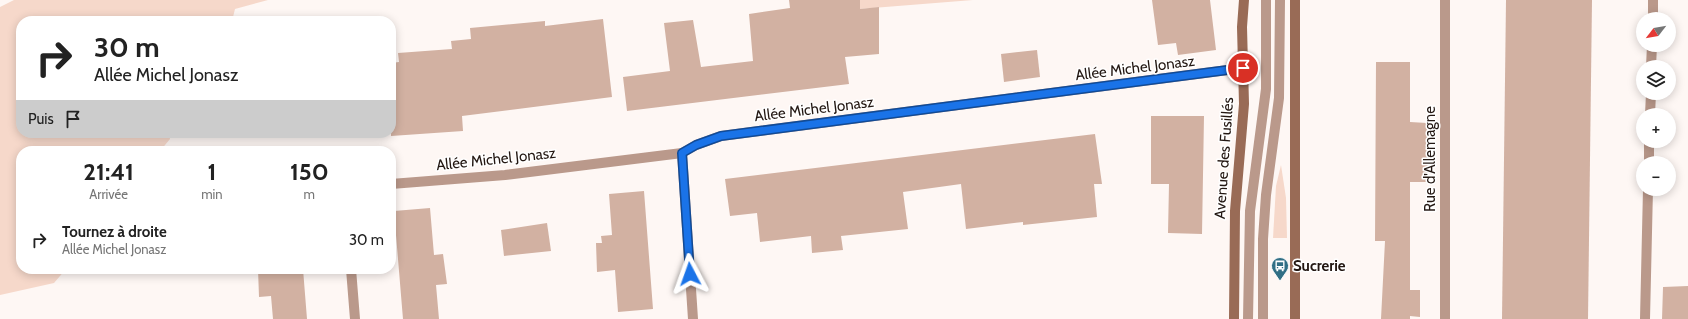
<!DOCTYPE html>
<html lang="fr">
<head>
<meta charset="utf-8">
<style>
  body { margin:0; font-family:Cabin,sans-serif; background:#f6f6f6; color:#222; height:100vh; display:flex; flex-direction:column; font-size:15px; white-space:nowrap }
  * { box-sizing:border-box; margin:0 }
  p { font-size:13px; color:#767676 }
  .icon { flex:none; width:22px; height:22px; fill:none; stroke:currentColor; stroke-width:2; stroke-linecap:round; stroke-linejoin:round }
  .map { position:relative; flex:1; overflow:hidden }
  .sheet { position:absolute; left:16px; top:146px; width:380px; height:128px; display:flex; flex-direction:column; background:#fff; border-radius:16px; box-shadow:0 2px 10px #0003 }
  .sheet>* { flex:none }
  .banner { position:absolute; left:16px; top:16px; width:380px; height:122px; border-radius:16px; box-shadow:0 2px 10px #0003; background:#fff; color:#222; overflow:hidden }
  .needle { width:26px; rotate:239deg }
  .tools { position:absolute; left:1636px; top:12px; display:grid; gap:8px }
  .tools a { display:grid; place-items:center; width:40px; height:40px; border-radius:50%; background:#fff; box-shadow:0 2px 10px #0003; font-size:20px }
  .pin { position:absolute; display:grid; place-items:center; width:34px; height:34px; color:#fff; margin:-17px; border:2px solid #fff; border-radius:50%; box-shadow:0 1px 4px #0007 }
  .me { position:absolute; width:44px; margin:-22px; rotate:356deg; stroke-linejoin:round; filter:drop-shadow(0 0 3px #0008) }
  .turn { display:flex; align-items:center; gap:14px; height:84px; padding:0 12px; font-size:18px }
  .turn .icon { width:52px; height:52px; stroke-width:2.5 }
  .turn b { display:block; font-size:28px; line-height:34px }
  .then { display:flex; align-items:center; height:38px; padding:0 12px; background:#0003; gap:8px; font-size:15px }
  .eta { display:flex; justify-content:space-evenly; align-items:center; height:68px; text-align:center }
  .eta b { font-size:24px; font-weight:700; line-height:28px }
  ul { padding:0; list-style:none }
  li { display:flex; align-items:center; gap:12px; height:52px; padding:0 12px }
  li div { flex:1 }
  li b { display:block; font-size:15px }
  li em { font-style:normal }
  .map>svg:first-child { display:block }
  .green { fill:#f6d8ca }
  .building { fill:#d2b1a2 }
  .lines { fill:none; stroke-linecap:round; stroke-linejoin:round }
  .service { stroke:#ba998b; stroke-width:10 }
  .minor { stroke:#ba998b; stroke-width:10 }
  .secondary { stroke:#996b56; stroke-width:10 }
  .route-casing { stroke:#114b97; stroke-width:10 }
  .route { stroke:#1a73e8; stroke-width:7 }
  .labels { text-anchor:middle; stroke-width:3; stroke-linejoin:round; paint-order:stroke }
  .street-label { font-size:15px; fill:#231712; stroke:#fff }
  .poi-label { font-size:15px; font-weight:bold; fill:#231712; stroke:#fff; text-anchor:start }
</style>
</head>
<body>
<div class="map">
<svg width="1688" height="319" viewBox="0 0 1688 319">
  <rect width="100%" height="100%" fill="#fef7f4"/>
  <g class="green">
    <polygon points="14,0 268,0 235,9 232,21 21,21 21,133 169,133 170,139 160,151 21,151 21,269 66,269 54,283 0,295 0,7"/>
    <polygon points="860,0 973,0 860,9"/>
    <polygon points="1281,165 1286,198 1287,238 1273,238 1276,186"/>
  </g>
  <g class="building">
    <polygon points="789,0 860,0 860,9 879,7 879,54 845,57 849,84 627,111 623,77 670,71 664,23 693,20 701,67 753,61 749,14 790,8"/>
    <polygon points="1152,0 1210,0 1216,50 1178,55 1176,43 1158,45"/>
    <polygon points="1506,0 1592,0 1588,319 1502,319"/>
    <polygon points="603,19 612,97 462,116 463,131 391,136 391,63 399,62 398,53 452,49 451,41 471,39 470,28 545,21 545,26"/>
    <polygon points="1037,50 1040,77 1004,82 1001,54"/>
    <polygon points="1376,62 1410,62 1410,122 1427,123 1428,182 1410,182 1410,290 1420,290 1420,317 1410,316 1410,319 1381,319 1385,241 1375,241"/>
    <polygon points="1151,116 1204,116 1202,234 1168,233 1169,184 1151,184"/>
    <polygon points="1095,134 1102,184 1094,184 1097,217 1023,225 1023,222 966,229 961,184 903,192 908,229 841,236 843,250 812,253 811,236 760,242 757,213 730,216 725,179"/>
    <polygon points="644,191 653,309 618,312 615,270 597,272 596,243 602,243 601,236 612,235 609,194"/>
    <polygon points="430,208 434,255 443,254 447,284 436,285 439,319 403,319 394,211"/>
    <polygon points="547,223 551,251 504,256 501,230"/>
    <polygon points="258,269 303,269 307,319 273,319 271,296 259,297"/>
    <polygon points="1688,286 1688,319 1662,319 1663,287"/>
  </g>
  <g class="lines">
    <g class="service">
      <polyline points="1248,319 1250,211 1266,89 1266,0"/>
      <polyline points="1263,319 1263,239 1266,195 1279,98 1280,0"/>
    </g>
    <g class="minor">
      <polyline points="1653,19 1653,0"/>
      <polyline points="1651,67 1652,45"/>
      <polyline points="1650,115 1651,93"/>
      <polyline points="682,153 693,319"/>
      <polyline points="1649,163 1649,141"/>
      <polyline points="391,184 505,175 682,153 696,145 721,136 1243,68"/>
      <polyline points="351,269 355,319"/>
      <polyline points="1445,319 1445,0"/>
      <polyline points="1645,319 1648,189"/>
    </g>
    <g class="secondary">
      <polyline points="1295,0 1295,319"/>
      <polyline points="1234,319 1235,211 1244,104 1242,27 1244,0"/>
    </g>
  </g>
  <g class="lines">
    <defs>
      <polyline id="route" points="690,274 682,153 696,145 721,136 1243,68"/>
    </defs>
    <use href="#route" class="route-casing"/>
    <use href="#route" class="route"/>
  </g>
  <defs>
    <symbol id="bus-pin" viewBox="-11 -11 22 30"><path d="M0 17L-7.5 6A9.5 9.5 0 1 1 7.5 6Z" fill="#316f85" stroke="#fff"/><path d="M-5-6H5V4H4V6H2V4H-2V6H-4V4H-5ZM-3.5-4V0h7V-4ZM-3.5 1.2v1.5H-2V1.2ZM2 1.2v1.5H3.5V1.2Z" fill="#fff"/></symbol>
  </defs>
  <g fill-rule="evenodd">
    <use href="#bus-pin" x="1270" y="256" width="20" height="27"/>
  </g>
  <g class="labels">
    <g class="street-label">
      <text transform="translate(1135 68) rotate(-7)" y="5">Allée Michel Jonasz</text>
      <text transform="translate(814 109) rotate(-7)" y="5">Allée Michel Jonasz</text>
      <text transform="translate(1224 158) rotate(-86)" y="5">Avenue des Fusillés</text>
      <text transform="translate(496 159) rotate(-6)" y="5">Allée Michel Jonasz</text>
      <text transform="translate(1430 159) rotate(-90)" y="5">Rue d'Allemagne</text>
    </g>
    <g class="poi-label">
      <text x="1293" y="271">Sucrerie</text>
    </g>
  </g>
</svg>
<div class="tools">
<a><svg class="needle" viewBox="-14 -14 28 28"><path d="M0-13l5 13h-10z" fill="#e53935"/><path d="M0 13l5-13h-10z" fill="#767676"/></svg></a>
<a><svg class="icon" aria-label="layers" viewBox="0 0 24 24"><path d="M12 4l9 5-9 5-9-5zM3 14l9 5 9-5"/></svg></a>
<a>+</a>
<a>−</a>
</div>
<div class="pin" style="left:1243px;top:68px;background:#d93025"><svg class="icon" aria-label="arrive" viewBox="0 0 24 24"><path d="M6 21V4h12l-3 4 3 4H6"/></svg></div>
<svg class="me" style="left:690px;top:274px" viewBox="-20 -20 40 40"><path d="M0-17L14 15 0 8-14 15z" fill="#1a73e8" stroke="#fff" stroke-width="4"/></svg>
<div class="banner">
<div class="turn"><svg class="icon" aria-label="right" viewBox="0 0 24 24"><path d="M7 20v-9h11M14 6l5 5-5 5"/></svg><div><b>30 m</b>Allée Michel Jonasz</div></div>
<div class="then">Puis<svg class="icon" aria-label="arrive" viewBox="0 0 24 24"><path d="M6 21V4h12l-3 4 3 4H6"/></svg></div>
</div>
<section class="sheet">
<div class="eta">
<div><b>21:41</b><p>Arrivée</p></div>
<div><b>1</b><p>min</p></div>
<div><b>150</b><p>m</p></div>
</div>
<ul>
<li><svg class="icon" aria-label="right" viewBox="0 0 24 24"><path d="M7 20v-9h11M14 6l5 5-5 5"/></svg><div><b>Tournez à droite</b><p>Allée Michel Jonasz</p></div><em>30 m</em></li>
</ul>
</section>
</div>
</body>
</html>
